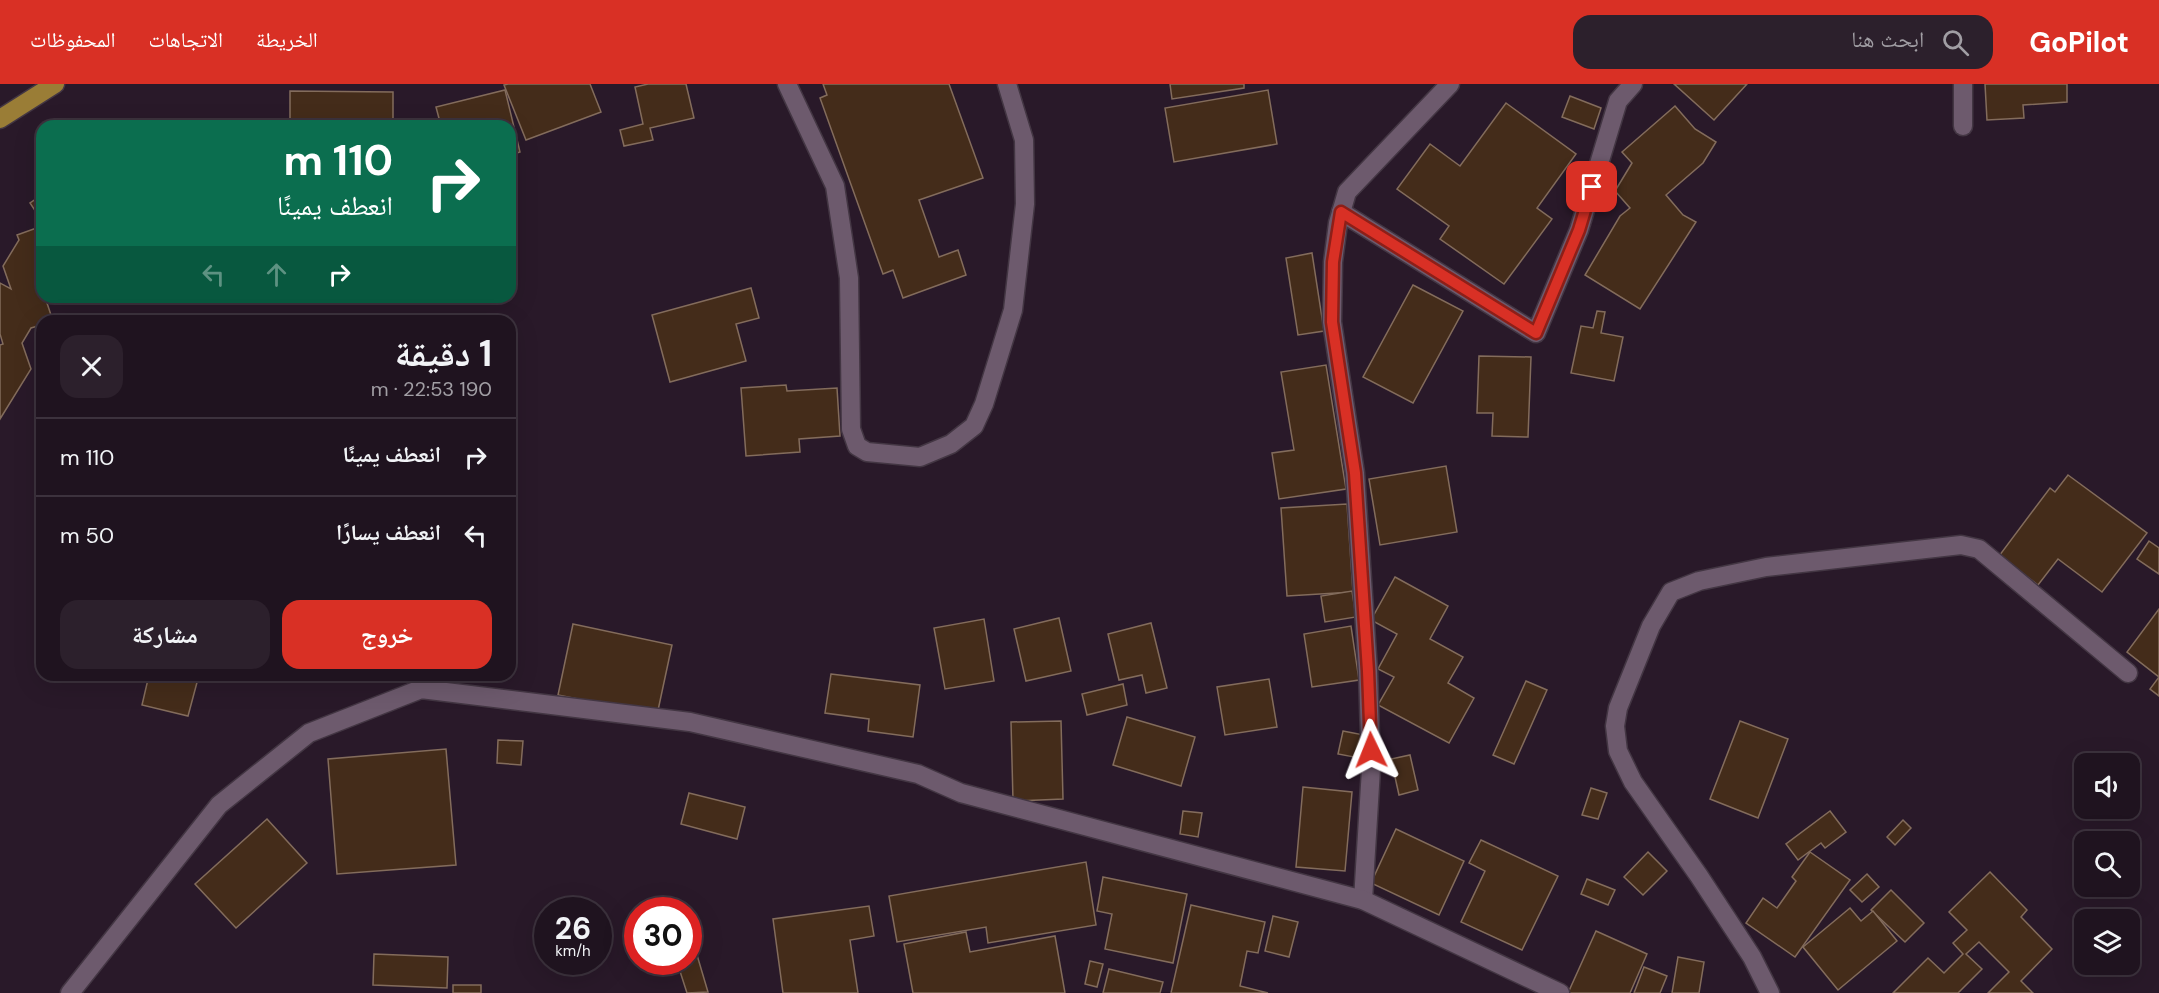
<!DOCTYPE html>
<html lang="ar">
<head>
<meta charset="utf-8">
<style>
  body { margin:0; font-family:"DM Sans","Noto Naskh Arabic",sans-serif; background:#2c202c; color:#f1f3f6; direction:rtl; height:100vh; display:flex; flex-direction:column; font-size:22px; white-space:nowrap }
  * { box-sizing:border-box; margin:0 }
  p { font-size:20px; color:#a19ea4 }
  .icon { flex:none; width:33px; height:33px; fill:none; stroke:currentColor; stroke-width:2; stroke-linecap:round; stroke-linejoin:round }
  .map { position:relative; flex:1; overflow:hidden; direction:ltr }
  .details { position:absolute; left:36px; top:231px; width:480px; height:366px; display:flex; flex-direction:column; background:#1f131f; border-radius:18px; box-shadow:0 6px 24px #0002,0 0 0 2px #3c323d; direction:rtl }
  .details>* { flex:none }
  .hud { position:absolute; left:36px; top:36px; width:480px; height:183px; border-radius:18px; box-shadow:0 6px 24px #0002,0 0 0 2px #3c323d; direction:rtl; background:#0b6e4f; color:#fff; overflow:hidden }
  .controls { position:absolute; left:2074px; top:669px; display:grid; gap:12px }
  .controls a { display:grid; place-items:center; width:66px; height:66px; border-radius:12px; background:#1f131f; box-shadow:0 6px 24px #0002,0 0 0 2px #3c323d; font-size:30px }
  .speed { position:absolute; left:534px; top:813px; display:flex; gap:12px; font-size:30px; font-weight:700; text-align:center }
  .speed>* { display:grid; place-content:center; width:78px; height:78px; border-radius:50%; background:#1f131f; box-shadow:0 6px 24px #0002,0 0 0 2px #3c323d; line-height:1 }
  .speed small { font-size:15px; font-weight:400 }
  .speed .limit { border:9px solid #d22; background:#fff; color:#111 }
  .pin { position:absolute; display:grid; place-items:center; width:51px; height:51px; color:#fff; margin:-26px; border-radius:12px; box-shadow:0 3px 9px #0006 }
  .me { position:absolute; width:66px; margin:-33px; rotate:358deg; stroke-linejoin:round; filter:drop-shadow(0 0 4px #0008) }
  .turn { display:flex; align-items:center; gap:21px; height:126px; padding:0 24px; font-size:27px }
  .turn .icon { width:78px; height:78px; stroke-width:2.5 }
  .turn b { display:block; font-size:42px; line-height:51px }
  .lanes { display:flex; align-items:center; height:57px; padding:0 24px; background:#0003; justify-content:center; gap:30px; direction:ltr }
  .lanes .off { opacity:.35 }
  .round { display:grid; place-items:center; flex:none; width:63px; height:63px; border-radius:18px; background:#2c202c }
  .overview { display:flex; align-items:center; justify-content:space-between; height:102px; padding:0 24px }
  h1 { font-size:36px; font-weight:700; line-height:45px }
  .primary-button { display:flex; gap:12px; margin-top:auto; padding:12px 24px }
  .primary-button a { flex:1; height:69px; border-radius:18px; background:#d93025; color:#fff; font-size:24px; font-weight:700; line-height:69px; text-align:center }
  .primary-button a+a { background:#2c202c; color:#f1f3f6 }
  ul { padding:0; list-style:none }
  li { display:flex; align-items:center; gap:18px; height:78px; padding:0 24px; border-top:2px solid #3c323d }
  li div { flex:1 }
  li b { display:block; font-size:22px }
  li em { font-style:normal }
  header { display:flex; align-items:center; gap:36px; box-sizing:border-box; height:84px; padding:0 30px; background:#d93025; color:#fff }
  header strong { font-size:28px }
  nav { display:flex; gap:33px; margin-inline-start:auto; font-size:21px }
  .search { width:420px; height:54px; background:#2c202c; display:flex; align-items:center; gap:15px; box-sizing:border-box; padding:0 21px; border-radius:18px; color:#a19ea4; font-size:22px }
  .map>svg:first-child { display:block }
  .building { fill:#442c1a; stroke:#836c5c; stroke-width:1.5 }
  .lines { fill:none; stroke-linecap:round; stroke-linejoin:round }
  .minor-casing { stroke:#433643; stroke-width:21 }
  .major-casing { stroke:#433643; stroke-width:21 }
  .minor { stroke:#6d5a6d; stroke-width:18 }
  .major { stroke:#9a7d36; stroke-width:18 }
  .route-casing { stroke:#8d1f18; stroke-width:15 }
  .route { stroke:#d93025; stroke-width:10 }
</style>
</head>
<body>
<header>
<strong>GoPilot</strong>
<div class="search"><svg class="icon" aria-label="search" viewBox="0 0 24 24"><circle cx="10" cy="10" r="6"/><path d="M15 15l6 6"/></svg>ابحث هنا</div>
<nav><a>الخريطة</a><a>الاتجاهات</a><a>المحفوظات</a></nav>
</header>
<div class="map">
<svg width="2159" height="909" viewBox="0 0 2159 909">
  <rect width="100%" height="100%" fill="#291929"/>
  <g class="building">
    <polygon points="508,0 590,0 601,28 526,56 504,1"/>
    <polygon points="648,0 686,0 694,34 650,44 653,56 624,62 620,46 643,40 635,3"/>
    <polygon points="823,0 949,0 983,94 919,116 939,173 958,166 966,191 903,214 893,186 883,190 820,14 827,11"/>
    <polygon points="1170,0 1244,0 1244,4 1172,15"/>
    <polygon points="1674,0 1747,0 1714,36"/>
    <polygon points="1985,0 2067,0 2067,18 2023,21 2024,34 1987,36"/>
    <polygon points="505,6 520,68 510,71 510,42 441,42 436,23"/>
    <polygon points="1268,6 1277,60 1174,78 1165,24"/>
    <polygon points="290,7 393,8 393,42 290,42"/>
    <polygon points="1570,12 1601,24 1594,45 1562,33"/>
    <polygon points="1506,19 1576,70 1537,124 1552,135 1504,200 1440,155 1449,142 1397,105 1430,60 1460,82"/>
    <polygon points="1675,22 1695,45 1716,58 1703,79 1666,111 1683,131 1696,138 1640,225 1585,191 1620,132 1630,124 1615,107 1632,79 1622,68"/>
    <polygon points="42,111 42,137 30,119"/>
    <polygon points="42,142 42,213 48,213 46,216 53,237 42,237 42,241 31,244 22,259 31,285 0,335 0,261 3,260 0,250 0,199 11,205 3,182 19,156 17,151"/>
    <polygon points="1312,169 1324,247 1298,251 1286,174"/>
    <polygon points="1413,201 1463,227 1413,319 1363,293"/>
    <polygon points="751,204 759,234 736,240 746,277 670,298 652,231"/>
    <polygon points="1597,227 1605,228 1601,249 1623,253 1614,297 1571,289 1581,242 1593,244"/>
    <polygon points="1479,272 1531,273 1528,353 1492,352 1493,329 1477,329"/>
    <polygon points="1326,281 1346,405 1279,415 1272,369 1294,366 1281,288"/>
    <polygon points="786,301 787,307 837,304 840,352 799,355 800,368 746,372 741,304"/>
    <polygon points="1446,382 1457,448 1380,461 1369,395"/>
    <polygon points="2068,391 2147,449 2102,508 2058,475 2038,501 1999,472 2050,404 2055,408"/>
    <polygon points="1347,420 1353,508 1287,512 1281,424"/>
    <polygon points="2149,457 2159,464 2159,490 2137,475"/>
    <polygon points="1395,493 1448,522 1430,555 1463,573 1448,599 1474,614 1449,659 1378,621 1394,593 1378,585 1397,550 1371,536"/>
    <polygon points="1352,507 1356,533 1325,538 1321,512"/>
    <polygon points="2159,525 2159,593 2127,568"/>
    <polygon points="1059,534 1071,587 1026,597 1014,545"/>
    <polygon points="984,535 994,597 945,605 934,544"/>
    <polygon points="1151,539 1167,604 1146,609 1142,591 1119,596 1108,550"/>
    <polygon points="573,540 672,561 657,631 558,611"/>
    <polygon points="1351,542 1359,596 1312,603 1304,550"/>
    <polygon points="831,590 920,601 913,653 868,647 869,635 825,629"/>
    <polygon points="149,591 199,591 188,632 142,621"/>
    <polygon points="421,591 458,591 457,596"/>
    <polygon points="2159,593 2159,612 2150,605"/>
    <polygon points="1269,595 1277,643 1225,651 1217,603"/>
    <polygon points="1526,597 1547,606 1514,680 1493,671"/>
    <polygon points="1123,600 1127,621 1087,631 1082,610"/>
    <polygon points="1127,633 1195,653 1181,702 1113,681"/>
    <polygon points="1061,637 1063,715 1013,717 1011,638"/>
    <polygon points="1740,637 1788,655 1758,734 1710,715"/>
    <polygon points="1343,647 1364,651 1359,674 1338,670"/>
    <polygon points="498,656 523,657 521,681 497,679"/>
    <polygon points="446,665 456,781 337,790 328,675"/>
    <polygon points="1410,671 1418,706 1399,711 1391,675"/>
    <polygon points="1303,703 1352,708 1345,787 1296,783"/>
    <polygon points="1591,704 1607,709 1598,735 1582,731"/>
    <polygon points="689,709 745,723 737,755 681,740"/>
    <polygon points="1183,727 1202,729 1198,753 1180,750"/>
    <polygon points="1830,727 1846,748 1825,764 1821,759 1798,776 1786,760"/>
    <polygon points="267,735 307,779 236,844 195,800"/>
    <polygon points="1903,736 1911,744 1895,761 1887,753"/>
    <polygon points="1396,745 1464,777 1439,831 1371,799"/>
    <polygon points="1481,756 1558,792 1522,866 1461,838 1485,787 1469,779"/>
    <polygon points="1648,768 1667,787 1643,811 1624,793"/>
    <polygon points="1810,768 1850,796 1795,873 1746,839 1763,814 1777,824 1796,797 1792,793"/>
    <polygon points="1086,778 1096,841 988,859 986,843 897,858 889,812"/>
    <polygon points="1990,788 2027,826 2021,833 2052,865 2021,897 2033,909 1988,909 2009,888 1979,858 1966,870 1982,885 1958,909 1893,909 1928,874 1944,889 1963,870 1953,859 1967,846 1949,828"/>
    <polygon points="1867,790 1879,803 1862,818 1850,806"/>
    <polygon points="1103,793 1187,810 1173,879 1105,865 1112,830 1097,827"/>
    <polygon points="1587,795 1615,806 1608,821 1581,810"/>
    <polygon points="1891,806 1924,839 1905,858 1871,826"/>
    <polygon points="1191,821 1265,838 1258,869 1247,867 1240,902 1268,909 1171,909"/>
    <polygon points="869,822 874,852 850,856 858,909 783,909 773,835"/>
    <polygon points="1850,824 1861,837 1873,827 1897,857 1838,906 1803,863"/>
    <polygon points="1273,832 1298,838 1289,873 1265,867"/>
    <polygon points="1596,847 1647,870 1630,909 1568,909"/>
    <polygon points="966,848 970,868 1055,852 1065,909 913,909 904,860"/>
    <polygon points="374,870 448,873 447,904 373,901"/>
    <polygon points="697,871 708,908 687,909 677,878 688,878 688,873"/>
    <polygon points="1678,873 1704,878 1699,909 1672,909"/>
    <polygon points="1090,877 1103,880 1097,903 1085,900"/>
    <polygon points="1644,883 1667,892 1660,909 1634,909"/>
    <polygon points="1109,885 1163,898 1160,909 1103,909"/>
    <rect x="453" y="901" width="28" height="8"/>
  </g>
  <g class="lines">
    <defs>
      <g id="minor">
        <polyline points="787,0 835,102 849,194 851,345 857,362 867,368 920,373 951,360 974,342 984,320 1013,226 1025,120 1024,56 1007,0"/>
        <polyline points="1963,42 1963,0"/>
        <polyline points="1341,128 1536,249 1579,146 1618,17 1633,0"/>
        <polyline points="1363,816 1371,685 1368,587 1355,389 1332,238 1333,178 1338,139 1347,108 1450,0"/>
        <polyline points="70,909 219,721 309,649 421,605 690,638 918,690 961,709 1363,816 1560,909"/>
        <polyline points="1770,909 1752,873 1699,792 1633,698 1618,667 1615,642 1618,624 1651,542 1671,508 1699,497 1766,483 1961,461 1979,465 2128,589"/>
      </g>
      <polyline id="major" points="0,35 55,0"/>
    </defs>
    <use href="#minor" class="minor-casing"/>
    <use href="#major" class="major-casing"/>
    <use href="#minor" class="minor"/>
    <use href="#major" class="major"/>
  </g>
  <g class="lines">
    <defs>
      <polyline id="route" points="1371,666 1368,587 1355,389 1332,238 1333,178 1341,128 1536,249 1579,146 1592,103"/>
    </defs>
    <use href="#route" class="route-casing"/>
    <use href="#route" class="route"/>
  </g>
</svg>
<div class="controls">
<a><svg class="icon" aria-label="sound" viewBox="0 0 24 24"><path d="M4 9h4l5-4v14l-5-4H4zM17 9q2 3 0 6"/></svg></a>
<a><svg class="icon" aria-label="search" viewBox="0 0 24 24"><circle cx="10" cy="10" r="6"/><path d="M15 15l6 6"/></svg></a>
<a><svg class="icon" aria-label="layers" viewBox="0 0 24 24"><path d="M12 4l9 5-9 5-9-5zM3 14l9 5 9-5"/></svg></a>
</div>
<div class="speed"><div>26<small>km/h</small></div><div class="limit">30</div></div>
<div class="pin" style="left:1592px;top:103px;background:#d93025"><svg class="icon" aria-label="arrive" viewBox="0 0 24 24"><path d="M6 21V4h12l-3 4 3 4H6"/></svg></div>
<svg class="me" style="left:1371px;top:666px" viewBox="-20 -20 40 40"><path d="M0-17L14 15 0 8-14 15z" fill="#d93025" stroke="#fff" stroke-width="4"/></svg>
<div class="hud">
<div class="turn"><svg class="icon" aria-label="right" viewBox="0 0 24 24"><path d="M7 20v-9h11M14 6l5 5-5 5"/></svg><div><b>110 m</b>انعطف يمينًا</div></div>
<div class="lanes"><svg class="icon off" aria-label="left" viewBox="0 0 24 24"><path d="M17 20v-9H6M10 6l-5 5 5 5"/></svg><svg class="icon off" aria-label="ahead" viewBox="0 0 24 24"><path d="M12 20V5M6 11l6-6 6 6"/></svg><svg class="icon" aria-label="right" viewBox="0 0 24 24"><path d="M7 20v-9h11M14 6l5 5-5 5"/></svg></div>
</div>
<section class="details">
<div class="overview"><div><h1>1 دقيقة</h1><p>190 m · 22:53</p></div><a class="round"><svg class="icon" aria-label="close" viewBox="0 0 24 24"><path d="M6 6l12 12M18 6L6 18"/></svg></a></div>
<ul>
<li><svg class="icon" aria-label="right" viewBox="0 0 24 24"><path d="M7 20v-9h11M14 6l5 5-5 5"/></svg><div><b>انعطف يمينًا</b></div><em>110 m</em></li>
<li><svg class="icon" aria-label="left" viewBox="0 0 24 24"><path d="M17 20v-9H6M10 6l-5 5 5 5"/></svg><div><b>انعطف يسارًا</b></div><em>50 m</em></li>
</ul>
<div class="primary-button"><a>خروج</a><a>مشاركة</a></div>
</section>
</div>
</body>
</html>
